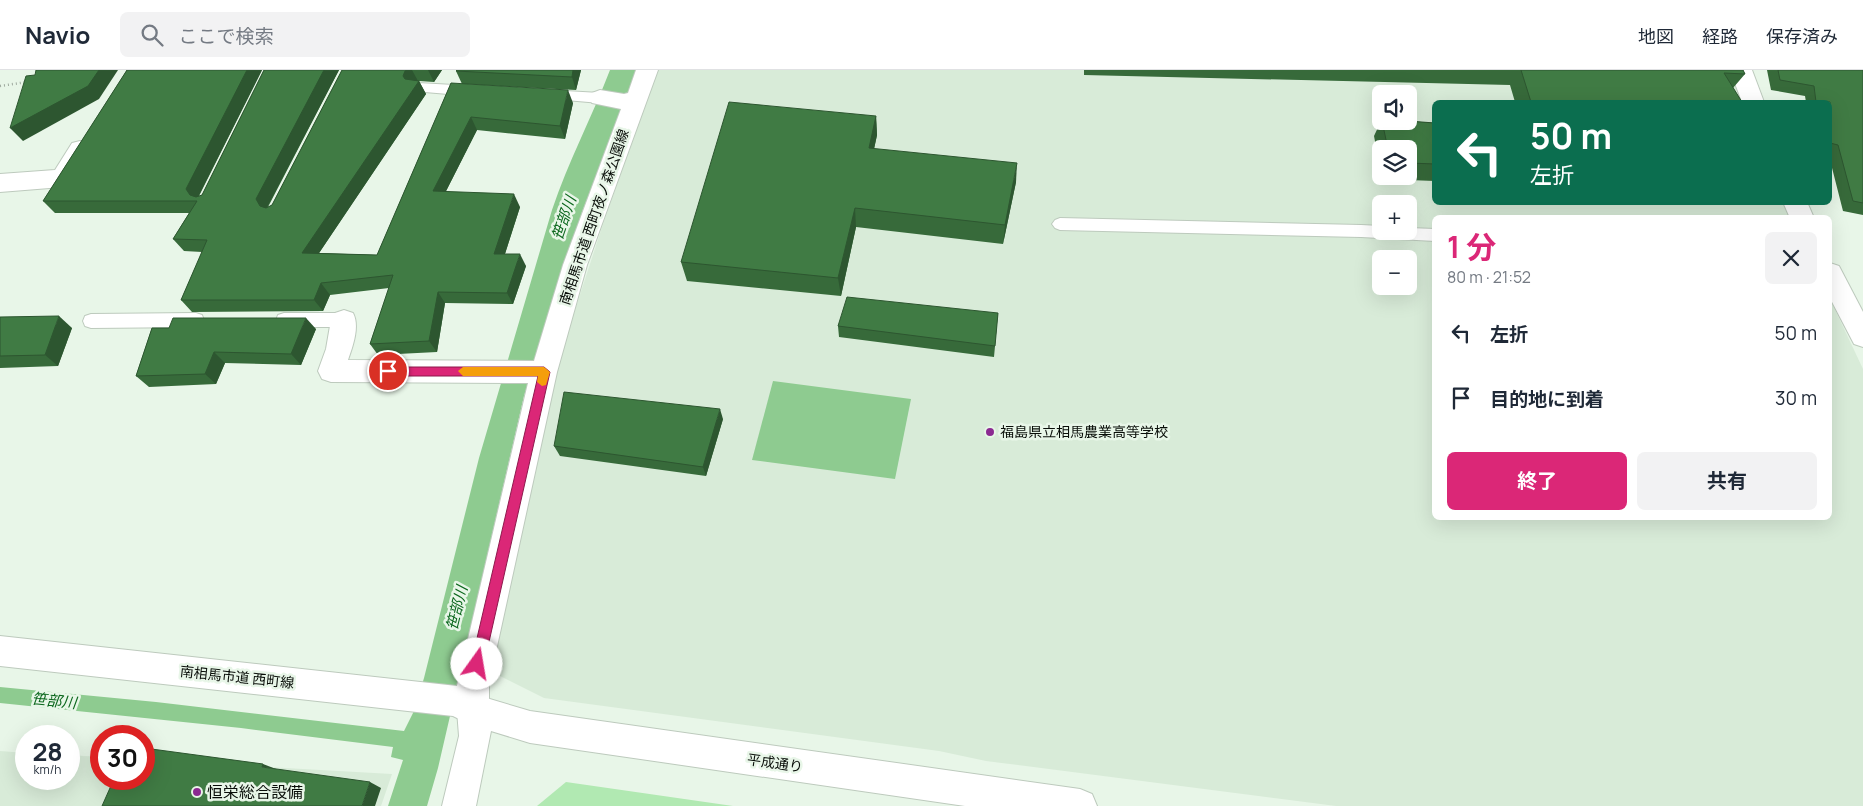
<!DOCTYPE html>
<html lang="ja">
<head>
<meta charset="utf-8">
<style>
  body { margin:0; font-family:Manrope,"Noto Sans JP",sans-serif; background:#f2f2f3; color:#1f2937; height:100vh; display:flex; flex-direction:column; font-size:19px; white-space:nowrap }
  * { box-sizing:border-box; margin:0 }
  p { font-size:16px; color:#747a83 }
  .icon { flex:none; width:28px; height:28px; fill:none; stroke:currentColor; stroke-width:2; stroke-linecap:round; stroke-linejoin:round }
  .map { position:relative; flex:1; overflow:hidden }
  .panel { position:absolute; left:1432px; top:145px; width:400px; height:305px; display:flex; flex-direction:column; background:#fff; border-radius:8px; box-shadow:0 5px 20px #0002 }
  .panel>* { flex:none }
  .top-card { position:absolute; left:1432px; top:30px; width:400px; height:105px; border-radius:8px; box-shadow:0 5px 20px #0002; background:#0b6e4f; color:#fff; overflow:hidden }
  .tools { position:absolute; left:1372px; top:15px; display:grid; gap:10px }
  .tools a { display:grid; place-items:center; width:45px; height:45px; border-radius:8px; background:#fff; box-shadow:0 5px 20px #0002; font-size:25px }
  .speed { position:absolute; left:15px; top:655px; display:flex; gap:10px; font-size:25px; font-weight:700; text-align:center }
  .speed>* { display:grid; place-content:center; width:65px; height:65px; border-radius:50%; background:#fff; box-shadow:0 5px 20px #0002; line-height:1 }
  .speed small { font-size:12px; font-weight:400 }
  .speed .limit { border:8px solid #d22; background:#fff; color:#111 }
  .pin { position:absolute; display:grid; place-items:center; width:42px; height:42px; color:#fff; margin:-21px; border:2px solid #fff; border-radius:50%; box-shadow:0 1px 5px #0007 }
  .me { position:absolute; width:55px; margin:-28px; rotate:13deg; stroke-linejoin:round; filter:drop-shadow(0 0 4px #0008) }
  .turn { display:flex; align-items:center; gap:18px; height:105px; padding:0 15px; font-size:22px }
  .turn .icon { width:65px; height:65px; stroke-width:2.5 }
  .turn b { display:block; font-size:35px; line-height:42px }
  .round { display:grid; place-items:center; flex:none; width:52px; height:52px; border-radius:8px; background:#f2f2f3 }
  .headline { display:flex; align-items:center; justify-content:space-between; height:85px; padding:0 15px }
  h1 { font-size:30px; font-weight:700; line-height:38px; color:#db2777 }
  .button { display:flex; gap:10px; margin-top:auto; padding:10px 15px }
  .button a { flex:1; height:58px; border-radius:8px; background:#db2777; color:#fff; font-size:20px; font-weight:700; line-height:58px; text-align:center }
  .button a+a { background:#f2f2f3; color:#1f2937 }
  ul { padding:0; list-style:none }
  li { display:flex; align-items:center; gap:15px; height:65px; padding:0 15px }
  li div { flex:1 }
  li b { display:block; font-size:19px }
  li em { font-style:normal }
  header { display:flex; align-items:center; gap:30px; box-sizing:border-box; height:70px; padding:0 25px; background:#fff; border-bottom:1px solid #e0e1e3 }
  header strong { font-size:24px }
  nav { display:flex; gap:28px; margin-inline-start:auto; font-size:18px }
  .search { width:350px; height:45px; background:#f2f2f3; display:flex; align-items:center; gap:12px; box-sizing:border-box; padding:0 18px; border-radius:8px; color:#747a83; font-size:19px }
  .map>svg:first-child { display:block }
  .built { fill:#d8ebd8; fill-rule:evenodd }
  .green { fill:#b1e9b2 }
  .water { fill:#8ecb90 }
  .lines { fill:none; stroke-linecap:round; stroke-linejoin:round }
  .lane-casing { stroke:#bdcabd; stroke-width:2 }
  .street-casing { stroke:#bdcabd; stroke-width:2 }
  .secondary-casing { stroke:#bdcabd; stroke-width:2 }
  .path { stroke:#9faa9f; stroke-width:2.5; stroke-dasharray:1 3; stroke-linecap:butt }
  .lane { fill:#fff; fill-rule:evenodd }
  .street { fill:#fff; fill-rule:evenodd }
  .secondary { fill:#fff; fill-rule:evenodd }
  .wall { fill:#376a3a }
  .shaded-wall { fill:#2d5630 }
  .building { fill:#407b44; stroke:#2d5630 }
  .route { fill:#db2777; stroke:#8e194d }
  .slow { fill:#f59e0b }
  .poi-dot { fill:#8b2991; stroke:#e8f6e8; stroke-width:2 }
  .labels { text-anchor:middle; stroke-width:5; stroke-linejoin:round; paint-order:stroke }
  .street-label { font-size:14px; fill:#080d08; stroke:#e8f6e8 }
  .poi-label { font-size:14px; fill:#080d08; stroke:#e8f6e8; text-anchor:start }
  .water-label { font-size:15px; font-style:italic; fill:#0b671d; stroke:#e8f6e8 }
  .near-poi-label { font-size:16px; fill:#080d08; stroke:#e8f6e8; text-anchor:start }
</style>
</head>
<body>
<header>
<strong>Navio</strong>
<div class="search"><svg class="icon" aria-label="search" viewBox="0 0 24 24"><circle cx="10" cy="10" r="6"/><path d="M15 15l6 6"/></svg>ここで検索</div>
<nav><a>地図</a><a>経路</a><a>保存済み</a></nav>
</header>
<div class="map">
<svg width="1863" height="736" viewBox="0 0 1863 736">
  <rect width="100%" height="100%" fill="#e8f6e8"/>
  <g class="built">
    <path d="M658,0H1731L1742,32H1435V132H1785L1791,147L1435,148V448H1830V229L1863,299V736H1336L986,691L939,681L544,628L490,601L562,280L602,157ZM1381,24H1409V51H1381ZM1381,79H1409V106H1381ZM1381,134H1409V161H1381ZM1381,189H1409V216H1381Z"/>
    <polygon points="0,681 26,683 26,709 69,709 69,685 101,687 101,709 144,709 144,690 392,704 381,736 0,736"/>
  </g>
  <polygon class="green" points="566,712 733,736 537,736"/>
  <g class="water">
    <path d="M610,0H637L582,142L524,326L438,698L427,736H388L403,690L391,687L393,677L241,658L0,633V617L156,632L404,661L414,641L424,608L479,388L552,140C568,92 592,47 610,0Z"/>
    <polygon points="773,311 911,329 895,409 752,390"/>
  </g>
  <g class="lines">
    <defs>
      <g id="lane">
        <polygon points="418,13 472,16 477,18 479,21 477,24 472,26 413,21 411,18 413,15"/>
        <polygon points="548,20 600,23 605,25 607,28 605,31 600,33 543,28 541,25 543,22"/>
        <polygon points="1060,148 1361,155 1381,156 1381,161 1409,161 1409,158 1435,159 1435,171 1361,167 1060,160 1055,158 1052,154 1055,150"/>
        <polygon points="196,243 202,245 204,250 202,255 196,257 91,258 85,256 83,251 85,246 91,244"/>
        <polygon points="284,243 344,243 350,245 352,250 350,255 344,257 284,257 278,255 276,250 278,245"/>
      </g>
      <g id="street">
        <path d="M636,0H658L587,195L557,302L489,613V640L484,651L473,656L453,646L0,596V566L457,616L528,313L331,312L322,309L318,301L326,279L331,250L335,243L344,240L353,243C360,256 353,276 348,290L534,291L563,195L621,39L592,33L589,28L592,23L600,20L624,24L628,23Z"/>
        <polygon points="1730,0 1752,0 1764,32 1742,32"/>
        <polygon points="80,71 88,73 91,79 70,114 62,117 0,122 0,104 55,100 72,73"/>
        <polygon points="1783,132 1807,132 1814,148 1790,148"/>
        <polygon points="1830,193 1839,196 1863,242 1863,277 1854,274 1830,228"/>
      </g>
      <polygon id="secondary" points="473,624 530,641 1080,719 1092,724 1097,736 965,736 530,673 491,661 476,736 442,736 459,666 457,640 462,629"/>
    </defs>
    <use href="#lane" class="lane-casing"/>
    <use href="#street" class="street-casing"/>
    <use href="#secondary" class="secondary-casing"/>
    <polyline class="path" points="0,16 27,12"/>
    <use href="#lane" class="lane"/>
    <use href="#street" class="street"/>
    <use href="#secondary" class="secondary"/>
  </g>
  <g class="wall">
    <polygon points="127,0 262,0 199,126 202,125 264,0 339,0 268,137 272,135 342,0 442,0 434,12 419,11 426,24 319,183 377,185 451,13 573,33 565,69 477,60 446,121 520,137 505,184 526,196 513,234 445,233 437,282 378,285 370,274 389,218 330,225 323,241 192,242 181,230 202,182 184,181 173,169 189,143 55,143 43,131"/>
    <polygon points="581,0 576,20 462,14 456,1"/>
    <polygon points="1084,0 1743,0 1745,4 1733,18 1742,32 1515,32 1510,15 1084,5"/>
    <polygon points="1767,0 1863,0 1863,145 1843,141 1830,90 1830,32 1806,32 1805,26 1771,20"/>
    <polygon points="876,46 877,65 874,79 1016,112 1003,174 856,157 841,226 687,211 681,192"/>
    <polygon points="1381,51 1408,51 1435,53 1435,111 1382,109 1382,106 1409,106 1409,79 1381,79 1381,103 1374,66"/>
    <polygon points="998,243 994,287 839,267 838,256"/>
    <polygon points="0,247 72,258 58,296 0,298"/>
    <polygon points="152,258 316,259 301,295 225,293 216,314 149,317 136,306"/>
    <polygon points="723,349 706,406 560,386 554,376"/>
  </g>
  <g class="shaded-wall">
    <polygon points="99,0 118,0 99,29 23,71 10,58"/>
    <polygon points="247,0 262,0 196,131 190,125 186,119"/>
    <polygon points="324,0 339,0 265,141 260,136 256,129"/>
    <polygon points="407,0 412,0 418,11 409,19 403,6 405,1"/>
    <polygon points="428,0 442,0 434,12"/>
    <polygon points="573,0 581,0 576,20 572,7"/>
    <polygon points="419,11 426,24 311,195 302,183"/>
    <polygon points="568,20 573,33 565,69 560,56"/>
    <polygon points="876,46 877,65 870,97 869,78"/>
    <polygon points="471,47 477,60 440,133 433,121"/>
    <polygon points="1017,93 1016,112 1003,174 1005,155"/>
    <polygon points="514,124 520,137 501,196 494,184"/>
    <polygon points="855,138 856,157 841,226 838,208"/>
    <polygon points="520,184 526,196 513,234 507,223"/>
    <polygon points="321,213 330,225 323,241 314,230"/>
    <polygon points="438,222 445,233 437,282 429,271"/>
    <polygon points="59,246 72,258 58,296 45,285"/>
    <polygon points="306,248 316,259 301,295 291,284"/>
    <polygon points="214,282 225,293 216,314 205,304"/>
    <polygon points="720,339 723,349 706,406 703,397"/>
    <polygon points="263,694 276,699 262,697"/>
    <polygon points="370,712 381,718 375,736 362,736"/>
  </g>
  <g class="building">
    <polygon points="36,0 99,0 88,16 10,58 26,6 35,5"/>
    <polygon points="127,0 247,0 186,119 190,125 196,127 202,125 264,0 324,0 256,129 260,136 266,138 272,135 342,0 407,0 405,1 403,6 405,9 419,11 302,183 377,185 451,13 568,20 560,56 471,47 433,121 514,124 494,184 520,184 507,223 438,222 429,271 370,274 393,205 321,213 314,230 181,230 207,170 173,169 197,131 43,131"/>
    <polygon points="457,0 573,0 572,7 456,1"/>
    <polygon points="1521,0 1743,0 1745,4 1724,3 1742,32 1531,32"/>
    <polygon points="1778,0 1863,0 1863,133 1853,131 1838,75 1830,73 1830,32 1816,32 1814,16 1780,10"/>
    <polygon points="729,32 876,46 869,78 1017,93 1005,155 855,138 838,208 681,192"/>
    <polygon points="1382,51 1408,51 1435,53 1435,94 1409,93 1409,79 1388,79"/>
    <polygon points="847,227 998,243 995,276 838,256"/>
    <polygon points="59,246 45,285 0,286 0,247"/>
    <polygon points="173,248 306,248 291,284 214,282 205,304 136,306 152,258 169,258"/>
    <polygon points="564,322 720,339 703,397 554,376"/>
    <polygon points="144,678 263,694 262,697 370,712 362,736 102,736 114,709 144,709"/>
  </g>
  <polygon class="route" points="388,297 544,297 550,302 484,594 482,598 477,600 473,598 471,594 538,306 388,306 383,301"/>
  <polygon class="slow" points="463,297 544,297 550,302 546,315 542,316 537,312 538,306 463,306 458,301"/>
  <g class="poi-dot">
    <circle cx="990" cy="362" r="5"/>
    <circle cx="197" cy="722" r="5"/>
  </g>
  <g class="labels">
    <g class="street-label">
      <text transform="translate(594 147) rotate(-71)" y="5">南相馬市道 西町夜ノ森公園線</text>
      <text transform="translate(237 607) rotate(6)" y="5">南相馬市道 西町線</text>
      <text transform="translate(775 693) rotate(8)" y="5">平成通り</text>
    </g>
    <g class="poi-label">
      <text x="1000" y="367">福島県立相馬農業高等学校</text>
    </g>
    <g class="water-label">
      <text transform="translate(564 148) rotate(-71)" y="5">笹部川</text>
      <text transform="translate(457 538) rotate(-76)" y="5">笹部川</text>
      <text transform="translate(54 631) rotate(6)" y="5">笹部川</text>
    </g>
    <g class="near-poi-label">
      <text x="207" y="728">恒栄総合設備</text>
    </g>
  </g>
</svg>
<div class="tools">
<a><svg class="icon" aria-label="sound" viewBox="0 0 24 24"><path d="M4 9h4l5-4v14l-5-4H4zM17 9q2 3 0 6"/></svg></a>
<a><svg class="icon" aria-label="layers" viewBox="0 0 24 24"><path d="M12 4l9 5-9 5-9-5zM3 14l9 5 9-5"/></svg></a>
<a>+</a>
<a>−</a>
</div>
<div class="speed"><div>28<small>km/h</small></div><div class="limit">30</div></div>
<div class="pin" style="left:388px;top:301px;background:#d93025"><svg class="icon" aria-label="arrive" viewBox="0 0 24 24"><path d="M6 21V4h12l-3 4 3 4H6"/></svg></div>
<svg class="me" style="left:477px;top:594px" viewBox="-20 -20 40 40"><circle r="19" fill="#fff"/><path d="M0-13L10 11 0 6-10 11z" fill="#db2777"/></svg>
<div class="top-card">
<div class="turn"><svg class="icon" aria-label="left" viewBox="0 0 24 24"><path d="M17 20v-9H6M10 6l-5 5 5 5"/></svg><div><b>50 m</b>左折</div></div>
</div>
<section class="panel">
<div class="headline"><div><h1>1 分</h1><p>80 m · 21:52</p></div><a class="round"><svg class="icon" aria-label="close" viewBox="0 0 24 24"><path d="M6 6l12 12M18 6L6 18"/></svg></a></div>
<ul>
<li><svg class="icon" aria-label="left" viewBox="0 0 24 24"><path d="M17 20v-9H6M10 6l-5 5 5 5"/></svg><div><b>左折</b></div><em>50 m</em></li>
<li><svg class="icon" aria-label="arrive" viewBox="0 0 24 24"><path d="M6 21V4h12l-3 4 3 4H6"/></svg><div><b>目的地に到着</b></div><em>30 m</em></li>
</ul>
<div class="button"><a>終了</a><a>共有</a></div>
</section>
</div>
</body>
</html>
